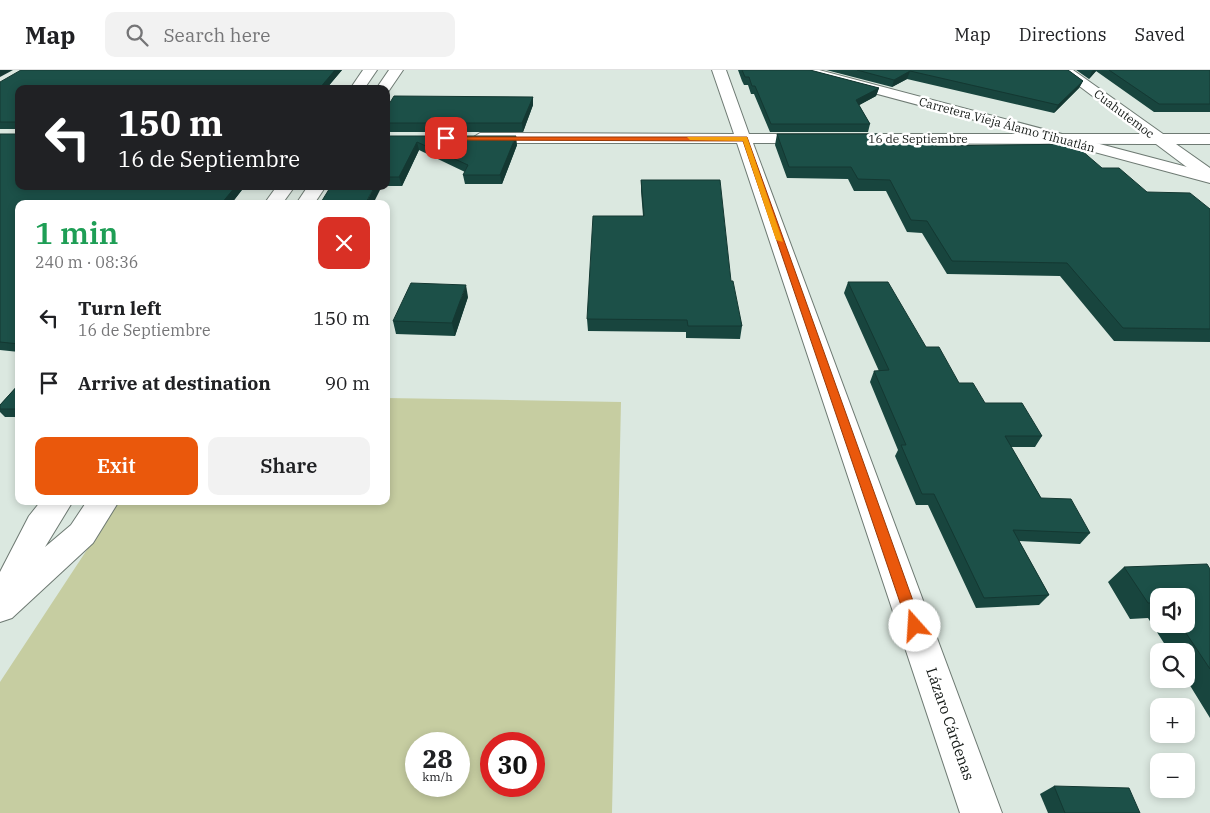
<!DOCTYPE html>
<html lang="en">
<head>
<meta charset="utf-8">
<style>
  body { margin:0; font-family:"IBM Plex Serif",serif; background:#f2f2f2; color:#202124; height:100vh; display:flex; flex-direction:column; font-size:19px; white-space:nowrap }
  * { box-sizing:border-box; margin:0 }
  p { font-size:16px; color:#757577 }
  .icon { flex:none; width:28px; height:28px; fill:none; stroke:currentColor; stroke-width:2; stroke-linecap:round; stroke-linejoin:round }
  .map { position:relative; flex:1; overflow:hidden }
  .panel { position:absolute; left:15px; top:130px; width:375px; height:305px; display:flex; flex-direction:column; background:#fff; border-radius:10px; box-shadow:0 2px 8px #0003 }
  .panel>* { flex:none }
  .hud { position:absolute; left:15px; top:15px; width:375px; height:105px; border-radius:10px; box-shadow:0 2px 8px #0003; background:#202124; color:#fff; overflow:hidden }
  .buttons { position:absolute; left:1150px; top:518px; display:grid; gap:10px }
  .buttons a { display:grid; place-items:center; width:45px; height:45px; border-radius:10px; background:#fff; box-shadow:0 2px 8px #0003; font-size:25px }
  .speed { position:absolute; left:405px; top:662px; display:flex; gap:10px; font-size:25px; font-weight:700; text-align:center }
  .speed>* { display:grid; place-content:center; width:65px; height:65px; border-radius:50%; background:#fff; box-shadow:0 2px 8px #0003; line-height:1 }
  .speed small { font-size:12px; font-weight:400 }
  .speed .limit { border:8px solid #d22; background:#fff; color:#111 }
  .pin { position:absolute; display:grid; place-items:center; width:42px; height:42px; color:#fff; margin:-21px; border-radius:10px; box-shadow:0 2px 8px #0006 }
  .me { position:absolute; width:55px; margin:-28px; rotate:341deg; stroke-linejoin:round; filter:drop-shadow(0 0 4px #0008) }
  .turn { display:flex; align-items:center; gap:18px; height:105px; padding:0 20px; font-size:22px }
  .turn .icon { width:65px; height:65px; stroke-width:2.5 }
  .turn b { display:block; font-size:35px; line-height:42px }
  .round { display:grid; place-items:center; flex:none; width:52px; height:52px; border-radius:10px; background:#f2f2f2 }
  .overview { display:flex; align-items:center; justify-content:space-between; height:85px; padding:0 20px }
  h1 { font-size:30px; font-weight:600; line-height:38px; color:#1e9e55 }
  .button { display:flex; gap:10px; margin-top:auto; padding:10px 20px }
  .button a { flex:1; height:58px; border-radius:10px; background:#ea580c; color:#fff; font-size:20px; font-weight:600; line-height:58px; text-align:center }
  .button a+a { background:#f2f2f2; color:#202124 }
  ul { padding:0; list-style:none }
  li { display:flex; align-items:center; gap:15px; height:65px; padding:0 20px }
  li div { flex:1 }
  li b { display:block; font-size:19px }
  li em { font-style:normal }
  header { display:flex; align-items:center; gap:30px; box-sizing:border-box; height:70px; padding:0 25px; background:#fff; border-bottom:1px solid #e0e0e0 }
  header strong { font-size:24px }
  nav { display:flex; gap:28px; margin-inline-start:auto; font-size:18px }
  .search { width:350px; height:45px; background:#f2f2f2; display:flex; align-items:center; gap:12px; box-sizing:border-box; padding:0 18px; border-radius:10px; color:#757577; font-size:19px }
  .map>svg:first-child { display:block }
  .green { fill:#c6cda1; fill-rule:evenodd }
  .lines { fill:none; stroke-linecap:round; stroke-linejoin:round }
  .minor-casing { stroke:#6e7a73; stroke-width:2 }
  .secondary-casing { stroke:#6e7a73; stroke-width:2 }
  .minor { fill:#fff; fill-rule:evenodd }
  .secondary { fill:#fff; fill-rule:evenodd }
  .wall { fill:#18453e; fill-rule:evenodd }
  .shaded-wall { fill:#143832 }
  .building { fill:#1c5048; stroke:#143832 }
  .route { fill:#ea580c; stroke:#983908 }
  .slow { fill:#f59e0b }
  .labels { text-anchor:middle; stroke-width:5; stroke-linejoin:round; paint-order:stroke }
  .far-street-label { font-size:12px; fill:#151a17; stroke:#fff }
  .street-label { font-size:15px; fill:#151a17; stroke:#fff }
</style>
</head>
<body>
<header>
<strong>Map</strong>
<div class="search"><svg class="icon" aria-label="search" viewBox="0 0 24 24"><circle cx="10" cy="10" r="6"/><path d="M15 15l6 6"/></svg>Search here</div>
<nav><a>Map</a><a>Directions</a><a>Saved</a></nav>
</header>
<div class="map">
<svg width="1210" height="743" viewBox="0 0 1210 743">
  <rect width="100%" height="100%" fill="#dbe8e0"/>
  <path class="green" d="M386,328L621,332L612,743H0V612L119,431H386ZM416,674H459V716H416ZM491,674H534V716H491Z"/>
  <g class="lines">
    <defs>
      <polygon id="minor" points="712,0 726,0 749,64 1143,64 1058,0 1073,0 1163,64 1210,64 1210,74 1176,74 1210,98 1210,111 1204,110 1156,74 753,73 1002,743 960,743 737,73 480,73 472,68 480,63 734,64"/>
      <g id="secondary">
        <polygon points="363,0 377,0 364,19 350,19"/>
        <polygon points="389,0 403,0 388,22 386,19 376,19"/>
        <polygon points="797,0 819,0 1210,103 1210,113 799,3"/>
        <polygon points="277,116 295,116 282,134 264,134"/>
        <polygon points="308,116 326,116 314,134 296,134"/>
        <polygon points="41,431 73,431 45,477 71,455 87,431 119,431 93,473 12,548 0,552 0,502 29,446"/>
      </g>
    </defs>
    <use href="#minor" class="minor-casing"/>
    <use href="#secondary" class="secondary-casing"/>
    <use href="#minor" class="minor"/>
    <use href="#secondary" class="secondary"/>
  </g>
  <g class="wall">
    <polygon points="342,0 326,19 19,19 19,116 245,116 231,134 19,134 19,282 0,280 0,64 16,64 16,59 0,59 0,12"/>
    <polygon points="738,0 810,0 879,18 876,26 859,35 870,54 868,62 770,62 754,24 751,24 748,15 744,15 742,11"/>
    <polygon points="826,0 1068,0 1083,11 1079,18 1054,43 907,9 892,17"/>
    <polygon points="1076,0 1210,0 1210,42 1154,42 1096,1 1089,9"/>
    <polygon points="533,27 533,35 523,62 386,62 386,39"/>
    <polygon points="777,64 883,73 936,76 1102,98 1147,122 1210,139 1210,272 1114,271 1060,206 947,204 922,163 907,162 886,121 854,121 848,109 787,108 775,75"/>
    <polygon points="386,66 517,75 502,114 465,114 463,105 465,102 419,80 402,116 386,116"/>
    <polygon points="641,110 731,211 742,256 740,269 686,268 686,262 588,261 587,249 643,146 641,121"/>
    <polygon points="848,212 926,277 959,313 985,333 1042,366 1035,377 1011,377 1041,428 1090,463 1080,474 1019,471 1049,525 1039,535 976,538 928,435 916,435 895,386 898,380 870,312 874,301 879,301 844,223"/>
    <polygon points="468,227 455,266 396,264 393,251"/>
    <polygon points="19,314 19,347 5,347 0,342 0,335"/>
    <path d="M1124,497L1210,499V648L1186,609V581H1169L1148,548L1130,549L1108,512ZM1159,526H1186V554H1159Z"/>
    <polygon points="1054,716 1140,743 1048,743 1040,724"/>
  </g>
  <g class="shaded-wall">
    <polygon points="0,0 13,0 0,7"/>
    <polygon points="335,0 342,0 326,19 319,19"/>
    <polygon points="1094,0 1097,0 1089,9 1092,1"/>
    <polygon points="910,1 907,9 892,17 894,10"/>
    <polygon points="1083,11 1079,18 1054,43 1058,35"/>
    <polygon points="879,18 876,26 854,38 856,30"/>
    <polygon points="533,27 533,35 523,62 522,53"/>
    <polygon points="516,66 517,75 502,114 500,105"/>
    <polygon points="417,72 419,80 402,116 399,107"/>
    <polygon points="236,116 245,116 231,134 221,134"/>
    <polygon points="375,116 382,116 373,134 365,134"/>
    <polygon points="466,215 468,227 455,266 452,253"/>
  </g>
  <g class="building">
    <polygon points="21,0 335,0 319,19 19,19 19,116 236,116 221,134 19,134 19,274 0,272 0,64 16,64 16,52 0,52 0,12"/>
    <polygon points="742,0 810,0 879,18 856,30 870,54 771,54 755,16 752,16 749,7 745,7"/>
    <polygon points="857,0 1068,0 1083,11 1058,35 910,1 894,10"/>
    <polygon points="1109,0 1210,0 1210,34 1159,34"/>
    <polygon points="394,26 533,27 522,53 386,53 386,39"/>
    <polygon points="777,64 878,64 883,73 934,73 936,76 1074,74 1102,98 1119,98 1147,122 1190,123 1210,139 1210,259 1123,258 1067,193 952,191 927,151 911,150 890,110 858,109 851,97 789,97"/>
    <polygon points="386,66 516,66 500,105 463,105 468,95 417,72 399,107 386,107"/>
    <polygon points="641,110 720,110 731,211 733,211 742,256 688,256 687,250 587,249 593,146 644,146"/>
    <polygon points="331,116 375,116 365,134 320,134"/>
    <polygon points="848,212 888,212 926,277 939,277 959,313 973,313 985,333 1022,333 1042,366 1005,366 1041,428 1071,429 1090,463 1013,460 1049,525 984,528 934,424 922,424 901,375 906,375 874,301 889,300"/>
    <polygon points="411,213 466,215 452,253 393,251"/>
    <polygon points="19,314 19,339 0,339 0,335"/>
    <polygon points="1207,494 1210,499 1210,599 1180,554 1186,554 1186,526 1159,526 1159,533 1148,533 1124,497"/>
    <polygon points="1054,716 1129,718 1140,743 1065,743"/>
  </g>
  <polygon class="route" points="444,67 747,67 922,556 920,560 915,562 910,560 908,556 743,71 446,70"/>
  <polygon class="slow" points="687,67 747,67 783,172 776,170 743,71 690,70"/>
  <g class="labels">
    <g class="far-street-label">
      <text transform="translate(1124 44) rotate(37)" y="4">Cuahutemoc</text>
      <text transform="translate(1007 55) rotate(15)" y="4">Carretera Vieja Álamo Tihuatlán</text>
      <text x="918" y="73">16 de Septiembre</text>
    </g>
    <g class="street-label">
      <text transform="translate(950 654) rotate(71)" y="5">Lázaro Cárdenas</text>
    </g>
  </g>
</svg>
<div class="buttons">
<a><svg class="icon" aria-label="sound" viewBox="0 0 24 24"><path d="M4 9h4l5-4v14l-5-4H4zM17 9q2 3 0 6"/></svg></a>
<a><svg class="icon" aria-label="search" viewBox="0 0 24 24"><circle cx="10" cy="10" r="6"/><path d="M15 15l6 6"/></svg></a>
<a>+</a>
<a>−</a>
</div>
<div class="speed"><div>28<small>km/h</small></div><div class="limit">30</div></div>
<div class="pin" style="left:446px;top:68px;background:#d93025"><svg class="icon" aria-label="arrive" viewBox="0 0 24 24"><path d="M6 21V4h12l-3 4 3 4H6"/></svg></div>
<svg class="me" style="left:915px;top:556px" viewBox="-20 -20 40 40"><circle r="19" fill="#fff"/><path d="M0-13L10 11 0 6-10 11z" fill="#ea580c"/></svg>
<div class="hud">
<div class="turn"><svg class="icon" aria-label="left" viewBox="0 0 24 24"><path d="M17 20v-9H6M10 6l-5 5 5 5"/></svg><div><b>150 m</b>16 de Septiembre</div></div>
</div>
<section class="panel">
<div class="overview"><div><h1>1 min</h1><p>240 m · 08:36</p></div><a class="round" style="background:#d93025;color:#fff"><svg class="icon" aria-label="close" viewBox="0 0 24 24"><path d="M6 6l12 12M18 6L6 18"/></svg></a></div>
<ul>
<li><svg class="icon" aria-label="left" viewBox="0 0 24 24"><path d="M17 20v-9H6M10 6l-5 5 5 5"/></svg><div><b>Turn left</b><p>16 de Septiembre</p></div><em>150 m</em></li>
<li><svg class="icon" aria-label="arrive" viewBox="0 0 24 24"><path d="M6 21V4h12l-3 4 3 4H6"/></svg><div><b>Arrive at destination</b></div><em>90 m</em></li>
</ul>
<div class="button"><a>Exit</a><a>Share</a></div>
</section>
</div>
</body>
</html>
